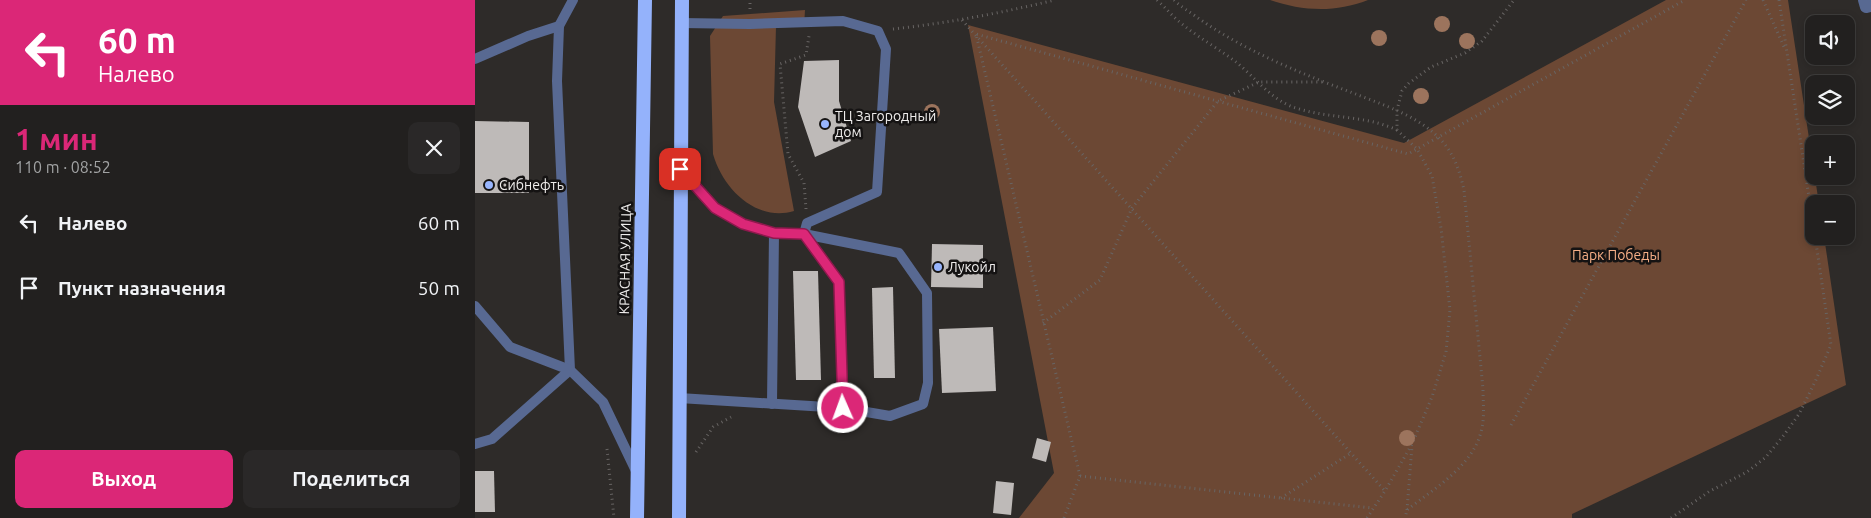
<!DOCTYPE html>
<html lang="ru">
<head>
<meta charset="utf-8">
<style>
  body { margin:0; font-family:Ubuntu,sans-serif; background:#2a2828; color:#f1f3f6; height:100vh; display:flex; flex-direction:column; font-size:19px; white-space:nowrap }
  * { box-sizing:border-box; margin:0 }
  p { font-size:16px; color:#a2a3a4 }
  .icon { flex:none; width:28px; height:28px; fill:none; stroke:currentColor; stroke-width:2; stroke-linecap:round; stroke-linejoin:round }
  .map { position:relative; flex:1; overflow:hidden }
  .sheet { display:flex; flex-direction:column; background:#22201f; width:475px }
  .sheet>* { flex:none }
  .guide { background:#db2777; color:#fff; overflow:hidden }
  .tools { position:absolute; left:1330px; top:15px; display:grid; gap:10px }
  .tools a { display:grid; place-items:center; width:50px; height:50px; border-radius:10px; background:#22201f; box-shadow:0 2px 8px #0003,0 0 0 1px #3f3e3d; font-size:25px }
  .pin { position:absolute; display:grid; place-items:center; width:42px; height:42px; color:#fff; margin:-21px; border-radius:10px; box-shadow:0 2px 8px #0006 }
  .me { position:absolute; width:55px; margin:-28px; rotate:358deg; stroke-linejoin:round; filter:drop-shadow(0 0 4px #0008) }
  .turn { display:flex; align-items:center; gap:18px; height:105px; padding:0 15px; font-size:22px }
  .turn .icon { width:65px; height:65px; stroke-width:2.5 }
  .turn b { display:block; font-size:35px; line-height:42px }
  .round { display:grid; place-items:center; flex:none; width:52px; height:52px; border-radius:10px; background:#2a2828 }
  .head { display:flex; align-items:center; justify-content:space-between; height:85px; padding:0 15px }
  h1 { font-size:30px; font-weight:700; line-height:38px; color:#db2777 }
  .action { display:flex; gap:10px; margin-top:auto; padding:10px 15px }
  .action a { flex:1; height:58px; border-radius:10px; background:#db2777; color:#fff; font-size:20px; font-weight:700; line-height:58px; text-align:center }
  .action a+a { background:#2a2828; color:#f1f3f6 }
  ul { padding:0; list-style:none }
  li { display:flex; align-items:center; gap:15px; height:65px; padding:0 15px }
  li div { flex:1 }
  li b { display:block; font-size:19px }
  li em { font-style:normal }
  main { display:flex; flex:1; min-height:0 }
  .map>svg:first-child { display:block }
  .green { fill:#6c4834 }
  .building { fill:#bebab8 }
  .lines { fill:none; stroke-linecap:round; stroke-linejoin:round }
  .path { stroke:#686564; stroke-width:3; stroke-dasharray:1 4; stroke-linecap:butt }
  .service { stroke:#586992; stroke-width:10 }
  .minor { stroke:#586992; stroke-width:12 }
  .trunk { stroke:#94b2fb; stroke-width:14 }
  .tree { fill:#9c745d }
  .route-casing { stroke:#8e194d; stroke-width:12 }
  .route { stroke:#db2777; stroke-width:9 }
  .poi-dot { fill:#98b5fd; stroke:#151313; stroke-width:2 }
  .labels { text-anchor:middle; stroke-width:5; stroke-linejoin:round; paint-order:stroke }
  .poi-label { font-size:14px; fill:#efedec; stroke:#151313; text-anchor:start }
  .park-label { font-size:14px; fill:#f6af87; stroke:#151313 }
  .street-label { font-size:14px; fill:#efedec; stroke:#151313 }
</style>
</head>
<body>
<main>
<section class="sheet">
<div class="guide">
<div class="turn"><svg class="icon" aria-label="left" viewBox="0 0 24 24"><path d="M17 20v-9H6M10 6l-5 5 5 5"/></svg><div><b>60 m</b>Налево</div></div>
</div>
<div class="head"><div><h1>1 мин</h1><p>110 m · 08:52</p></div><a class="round"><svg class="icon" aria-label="close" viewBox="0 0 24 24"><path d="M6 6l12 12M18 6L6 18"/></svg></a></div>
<ul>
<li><svg class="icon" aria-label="left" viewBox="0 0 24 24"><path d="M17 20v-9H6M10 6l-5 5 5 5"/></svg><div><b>Налево</b></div><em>60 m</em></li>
<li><svg class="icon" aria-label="arrive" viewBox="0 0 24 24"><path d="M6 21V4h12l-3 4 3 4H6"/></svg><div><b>Пункт назначения</b></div><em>50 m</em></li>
</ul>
<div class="action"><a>Выход</a><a>Поделиться</a></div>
</section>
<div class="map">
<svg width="1396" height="518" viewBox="0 0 1396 518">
  <rect width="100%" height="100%" fill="#2e2b29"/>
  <g class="green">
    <path d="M795,0H893C860,13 827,11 795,0Z"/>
    <polygon points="1191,0 1313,0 1344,204 1339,204 1339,236 1349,236 1371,385 1097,514 1097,518 544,518 579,473 493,25 929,143"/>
    <path d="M330,10L329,27L301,26L299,102L319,211C281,222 248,189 238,154L235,36L248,16Z"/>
  </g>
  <g class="building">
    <polygon points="364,60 364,101 376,141 340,157 323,107 329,61"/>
    <polygon points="0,121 54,122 54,193 0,193"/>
    <polygon points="457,244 508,245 508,288 456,287"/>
    <polygon points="318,271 343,271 346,380 321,380"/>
    <polygon points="418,287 420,378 399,378 397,288"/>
    <polygon points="518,327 521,391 467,393 464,329"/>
    <polygon points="562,438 576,442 571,462 557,458"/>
    <polygon points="0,471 19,471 20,512 0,512"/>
    <polygon points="521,481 539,483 536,515 518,513"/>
  </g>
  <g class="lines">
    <g class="path">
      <path d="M682,0C691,8 698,17 707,24C724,38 744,49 761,62C780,77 797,101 821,108C855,119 890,115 922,130"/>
      <path d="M699,0C706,7 715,12 723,18C770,51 825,73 878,93C908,105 942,115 965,139C979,153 985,172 989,190L1008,389C1008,403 1010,418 1006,432C997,467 958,489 932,510L930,518"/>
      <polyline points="1288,0 1310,49"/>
      <polyline points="1304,0 1339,230"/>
      <polyline points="275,9 275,0"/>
      <polyline points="487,20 910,491"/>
      <path d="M418,29C473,23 526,13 580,0"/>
      <polyline points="331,209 329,183 313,154 305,64 331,55 334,36"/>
      <polyline points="568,323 625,280 657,208 743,101 784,82 849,82"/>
      <polyline points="1036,425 1271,0"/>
      <polyline points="132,449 139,518"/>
      <polyline points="221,452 238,427 256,417"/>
      <polyline points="605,476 501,34 933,154 1210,0"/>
      <polyline points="806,498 876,453"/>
      <polyline points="932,510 937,446"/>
      <polyline points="589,518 605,476 897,508"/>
      <polyline points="892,518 910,491 937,444 957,397 971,352 975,310 966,228 957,176 942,149 922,130 922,110 927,91 934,83 956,67 990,53 1007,41 1039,0"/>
      <polyline points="1196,518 1235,491 1272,472 1291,457 1309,435 1324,414 1340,382 1356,345 1340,236"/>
    </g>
    <g class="service">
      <polyline points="98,0 84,26 82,81 95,370 128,402 162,473"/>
      <polyline points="206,23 275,24 368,21 403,31 411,49 402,192 332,223 329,234 364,282 368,408"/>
      <polyline points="0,59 53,36 84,26"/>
      <polyline points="0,306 35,347 95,370 17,439 0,444"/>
      <polyline points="204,398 368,408 415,416 448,404 453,383 452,293 424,253 329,234 299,233 268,224 240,208 205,169"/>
      <polyline points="297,404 299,233"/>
    </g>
    <polyline class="minor" points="1389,0 1391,7 1396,6"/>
    <g class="trunk">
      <polyline points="162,518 170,0"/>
      <polyline points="204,518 207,0"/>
    </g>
  </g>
  <g class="tree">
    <circle cx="967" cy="24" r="8"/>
    <circle cx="904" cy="38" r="8"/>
    <circle cx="992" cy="41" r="8"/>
    <circle cx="946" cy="96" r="8"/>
    <circle cx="457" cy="112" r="8"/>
    <circle cx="932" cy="438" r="8"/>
  </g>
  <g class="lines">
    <defs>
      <polyline id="route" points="205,169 240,208 268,224 299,233 329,234 364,282 368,408"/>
    </defs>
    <use href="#route" class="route-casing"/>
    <use href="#route" class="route"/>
  </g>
  <g class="poi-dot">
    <circle cx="350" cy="124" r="5"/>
    <circle cx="14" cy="185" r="5"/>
    <circle cx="463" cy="267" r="5"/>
  </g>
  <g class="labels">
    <g class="poi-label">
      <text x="360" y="121">ТЦ Загородный<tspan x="360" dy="16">дом</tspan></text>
      <text x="24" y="190">Сибнефть</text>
      <text x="473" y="272">Лукойл</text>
    </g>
    <g class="park-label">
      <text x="1141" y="260">Парк Победы</text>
    </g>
    <g class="street-label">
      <text transform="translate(150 259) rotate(-89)" y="5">КРАСНАЯ УЛИЦА</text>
    </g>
  </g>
</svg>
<div class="tools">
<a><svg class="icon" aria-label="sound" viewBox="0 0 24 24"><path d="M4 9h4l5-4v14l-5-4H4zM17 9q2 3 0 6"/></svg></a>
<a><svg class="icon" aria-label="layers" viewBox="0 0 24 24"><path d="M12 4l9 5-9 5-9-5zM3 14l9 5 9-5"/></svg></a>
<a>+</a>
<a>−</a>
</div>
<div class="pin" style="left:205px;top:169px;background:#d93025"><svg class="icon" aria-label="arrive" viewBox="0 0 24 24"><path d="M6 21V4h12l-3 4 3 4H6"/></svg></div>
<svg class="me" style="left:368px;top:408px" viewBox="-20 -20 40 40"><circle r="17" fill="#db2777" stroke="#fff" stroke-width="3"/><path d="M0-11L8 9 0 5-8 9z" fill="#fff"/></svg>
</div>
</main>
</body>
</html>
